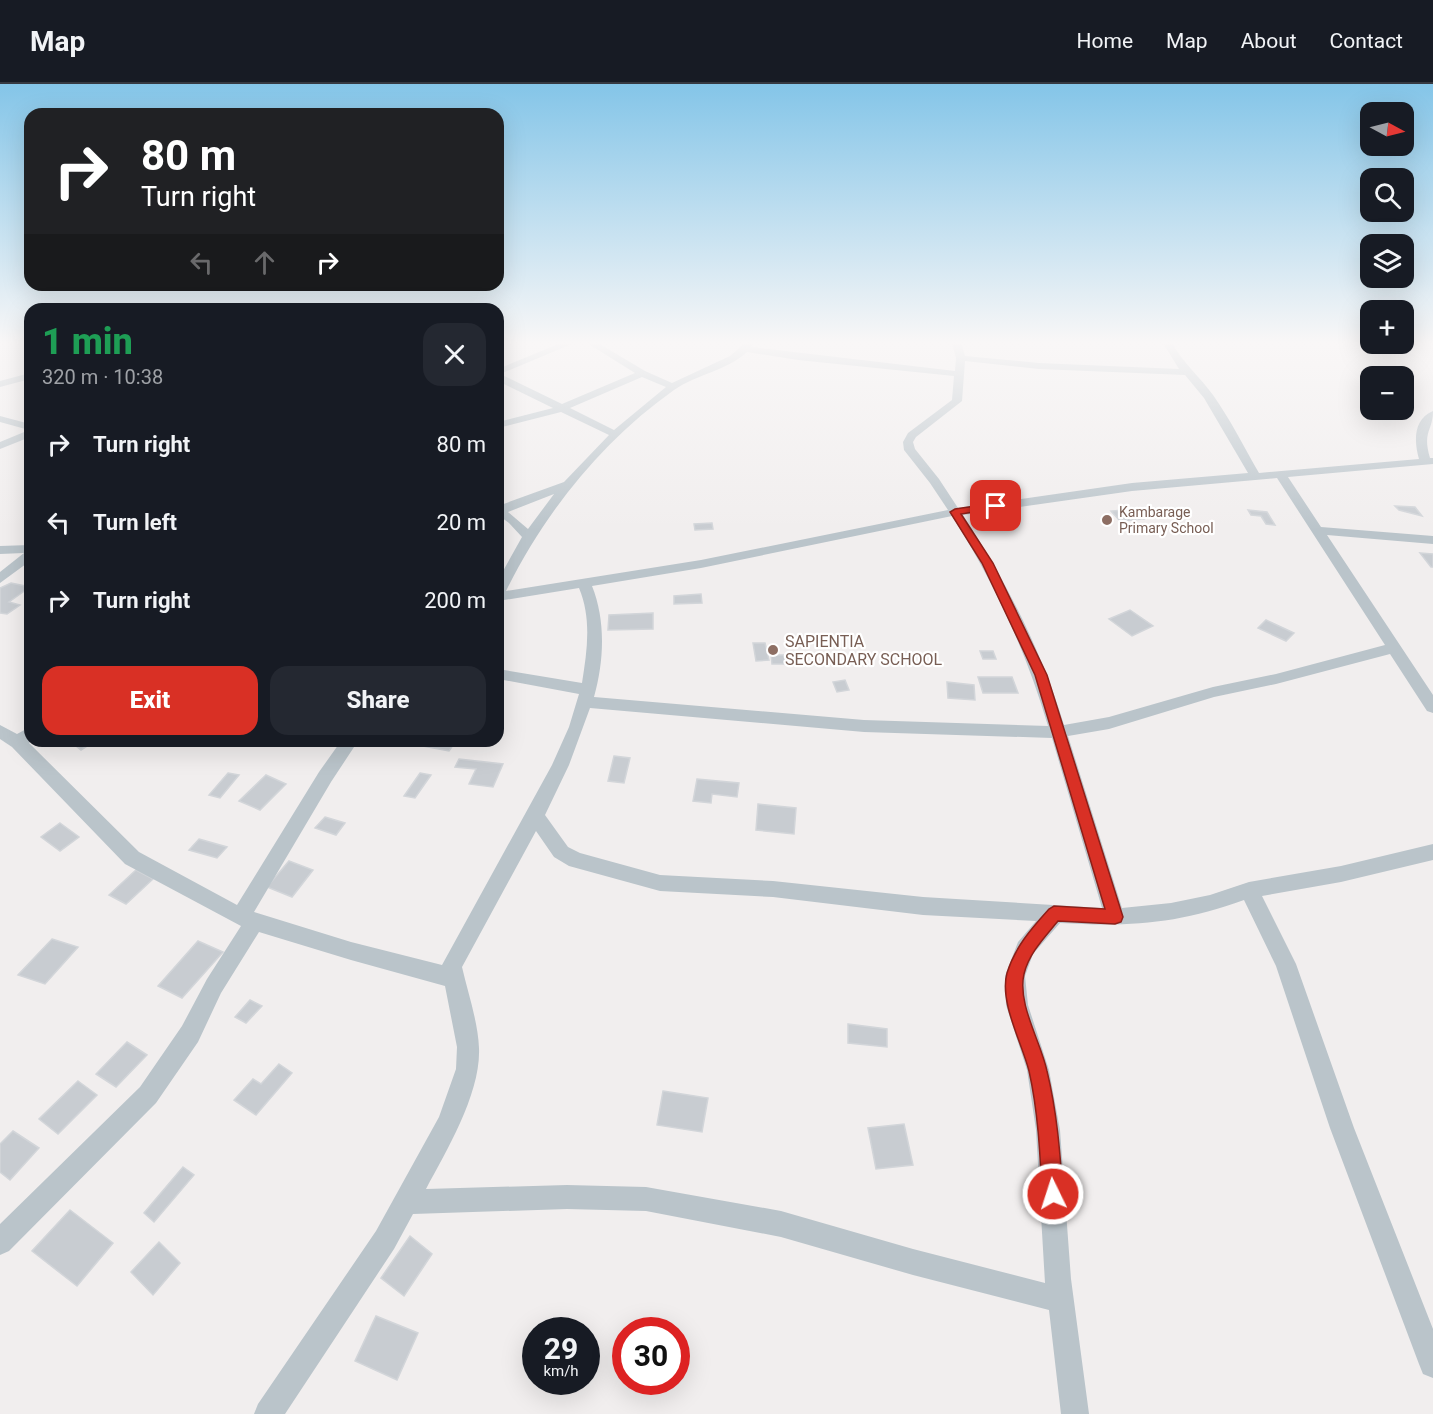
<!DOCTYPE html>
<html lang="en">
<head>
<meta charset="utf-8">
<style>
  body { margin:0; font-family:Roboto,sans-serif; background:#242831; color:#f1f3f6; height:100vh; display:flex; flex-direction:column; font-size:22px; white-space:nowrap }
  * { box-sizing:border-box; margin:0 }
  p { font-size:20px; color:#9ea1a6 }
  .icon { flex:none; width:33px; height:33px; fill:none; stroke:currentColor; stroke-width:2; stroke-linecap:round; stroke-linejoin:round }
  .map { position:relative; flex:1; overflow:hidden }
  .panel { position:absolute; left:24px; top:219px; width:480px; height:444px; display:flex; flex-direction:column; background:#171b24; border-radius:18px; box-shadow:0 6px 24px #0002 }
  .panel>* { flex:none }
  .guide { position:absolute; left:24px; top:24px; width:480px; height:183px; border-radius:18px; box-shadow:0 6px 24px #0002; background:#202124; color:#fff; overflow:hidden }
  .needle { width:39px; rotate:97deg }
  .buttons { position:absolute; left:1360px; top:18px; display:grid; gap:12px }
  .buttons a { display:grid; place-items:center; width:54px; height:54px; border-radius:12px; background:#171b24; box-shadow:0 6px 24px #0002; font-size:30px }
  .speed { position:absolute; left:522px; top:1233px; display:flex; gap:12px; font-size:30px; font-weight:700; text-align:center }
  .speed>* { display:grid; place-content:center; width:78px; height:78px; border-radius:50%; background:#171b24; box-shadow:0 6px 24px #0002; line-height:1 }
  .speed small { font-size:15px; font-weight:400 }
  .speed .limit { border:9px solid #d22; background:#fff; color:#111 }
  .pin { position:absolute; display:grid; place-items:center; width:51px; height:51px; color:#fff; margin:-26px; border-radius:12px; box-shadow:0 3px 9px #0006 }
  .me { position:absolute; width:66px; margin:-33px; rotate:356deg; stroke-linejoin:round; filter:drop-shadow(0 0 4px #0008) }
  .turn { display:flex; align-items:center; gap:21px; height:126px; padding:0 18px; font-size:27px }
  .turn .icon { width:78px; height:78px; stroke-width:2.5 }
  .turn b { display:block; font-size:42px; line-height:51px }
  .lanes { display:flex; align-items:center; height:57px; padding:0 18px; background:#0003; justify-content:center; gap:30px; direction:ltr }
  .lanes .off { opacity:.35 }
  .round { display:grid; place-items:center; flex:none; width:63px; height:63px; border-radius:18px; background:#242831 }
  .overview { display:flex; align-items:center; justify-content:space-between; height:102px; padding:0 18px }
  h1 { font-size:36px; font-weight:800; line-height:45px; color:#1e9e55 }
  .action { display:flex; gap:12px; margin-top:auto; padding:12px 18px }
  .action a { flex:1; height:69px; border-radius:18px; background:#d93025; color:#fff; font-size:24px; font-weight:800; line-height:69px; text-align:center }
  .action a+a { background:#242831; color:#f1f3f6 }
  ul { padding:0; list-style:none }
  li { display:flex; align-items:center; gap:18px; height:78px; padding:0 18px }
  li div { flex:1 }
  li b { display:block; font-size:22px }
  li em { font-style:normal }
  header { display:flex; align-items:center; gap:36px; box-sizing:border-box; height:84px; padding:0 30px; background:#171b24; border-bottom:2px solid #363941 }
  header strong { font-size:28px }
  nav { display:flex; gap:33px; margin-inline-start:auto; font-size:21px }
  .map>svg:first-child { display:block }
  .building { fill:#c8ccd1; stroke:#d2d5d9; stroke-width:1.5 }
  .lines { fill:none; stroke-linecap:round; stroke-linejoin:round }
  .minor { fill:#bac4ca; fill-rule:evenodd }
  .route { fill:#d93025; stroke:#8d1f18; stroke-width:1.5 }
  .education-dot { fill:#8d6e63; stroke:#fff; stroke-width:2 }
  .labels { text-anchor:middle; stroke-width:4.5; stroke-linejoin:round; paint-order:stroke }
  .far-education-label { font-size:14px; fill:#785e54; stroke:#fff; text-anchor:start }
  .education-label { font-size:16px; fill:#785e54; stroke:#fff; text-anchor:start }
</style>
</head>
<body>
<header>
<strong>Map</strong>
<nav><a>Home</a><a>Map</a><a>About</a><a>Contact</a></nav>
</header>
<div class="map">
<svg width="1433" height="1330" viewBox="0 0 1433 1330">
  <rect width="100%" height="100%" fill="#f1eeee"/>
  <g class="building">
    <polygon points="1395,422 1415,423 1422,432 1399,426"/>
    <polygon points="1135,425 1144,435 1120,437 1111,427"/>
    <polygon points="1248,426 1267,428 1275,441 1266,440 1261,432 1251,431"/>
    <polygon points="712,439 713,445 695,446 694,440"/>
    <polygon points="1420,469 1433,470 1433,483 1431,483"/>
    <polygon points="11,499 30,503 9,518 20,521 7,530 0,529 0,504"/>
    <polygon points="701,510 702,519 674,520 674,512"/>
    <polygon points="1130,526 1153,542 1132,552 1109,535"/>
    <polygon points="653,529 653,545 608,546 609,531"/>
    <polygon points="1266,536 1294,549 1286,557 1258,544"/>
    <polygon points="753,559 765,559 769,576 756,577"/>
    <polygon points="980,567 993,567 996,575 983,575"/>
    <polygon points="771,571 791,571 793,580 772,580"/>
    <polygon points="978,593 1012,593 1018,609 983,609"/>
    <polygon points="845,596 849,606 837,608 833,598"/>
    <polygon points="947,598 974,601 975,616 948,614"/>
    <polygon points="70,657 95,657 81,666"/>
    <polygon points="414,657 456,657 449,667 412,660"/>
    <polygon points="614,672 630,674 624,699 608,697"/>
    <polygon points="459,675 503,680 493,703 469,700 476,685 455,683"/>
    <polygon points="228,689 239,691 220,714 209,711"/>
    <polygon points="420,689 431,691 415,714 404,712"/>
    <polygon points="266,691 286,700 260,726 239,717"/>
    <polygon points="697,695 739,699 737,713 712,710 711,719 693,717"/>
    <polygon points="758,720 796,724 794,750 756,746"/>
    <polygon points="325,733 345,739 336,751 315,744"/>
    <polygon points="60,739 79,753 60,767 41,753"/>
    <polygon points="199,755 227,763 217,774 189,766"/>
    <polygon points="289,777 313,786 292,813 267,803"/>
    <polygon points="136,786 153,795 126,820 109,811"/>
    <polygon points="52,855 78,863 45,900 18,891"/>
    <polygon points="198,857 223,868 182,914 158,902"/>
    <polygon points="250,916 262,922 246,939 235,933"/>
    <polygon points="848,940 887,945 887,963 848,959"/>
    <polygon points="127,958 147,971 116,1003 96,990"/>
    <polygon points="279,980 292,989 256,1031 234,1016 253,995 261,1000"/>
    <polygon points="78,997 97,1011 58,1050 39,1035"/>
    <polygon points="663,1007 708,1014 702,1048 657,1041"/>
    <polygon points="904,1040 913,1081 876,1085 868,1044"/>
    <polygon points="13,1047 39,1064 10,1096 0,1088 0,1060"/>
    <polygon points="183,1083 194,1091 154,1138 144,1129"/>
    <polygon points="70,1126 113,1159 77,1202 32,1167"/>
    <polygon points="410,1152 432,1170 404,1212 381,1194"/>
    <polygon points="159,1158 180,1179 153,1211 131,1188"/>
    <polygon points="376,1232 418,1249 397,1296 355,1277"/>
  </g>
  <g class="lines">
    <g class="minor">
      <path d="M561,259H574L500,290L562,320L635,289L587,259H598L645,287L672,299L730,272L745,259H754L751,263L955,287L956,274L952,259H961L965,272L1039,279L1179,285L1163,259H1172C1183,279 1200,293 1213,311C1230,335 1244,363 1259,389L1419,375C1414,358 1413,335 1433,327C1433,347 1422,347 1430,374H1433V380L1288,393L1321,443L1433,452V460L1327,451L1433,611V629L1427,627L1390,570L1276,600L1214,613L1109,645L1068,652L1122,824L1171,819L1210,811L1249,798L1341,782L1433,760V776L1341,798L1262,812L1296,880L1354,1044L1433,1245V1294L1423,1290L1419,1280L1330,1044L1276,882L1244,816C1179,840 1128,843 1060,839L1033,870L1025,892L1028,921L1049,986L1060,1046L1071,1195L1089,1330H1061L1049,1226L913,1191L781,1153L646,1127L567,1125L413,1130L394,1165L285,1330H254L258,1320L376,1147L439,1033L456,985L457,963L445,902L351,876L259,848L221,909L198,958L156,1019L9,1167L0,1171V1140L140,1003L182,942L207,895L241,842L125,780L12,663L0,655V641L17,650L30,643L31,657L29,659L139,768L237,821L319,688L341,657H358L331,698L254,828L351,858L442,881L552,681L569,643L579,610L498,595V585L582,599C587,567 592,535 579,504L498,517V496L522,453L509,439L498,431V422L564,398L609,351L561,328L498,344V338L553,324L498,297V285ZM747,268L798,276L954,292L952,316L908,349L903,358L904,366L930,399L948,426L701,476L506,507C545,428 602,357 674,306C697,290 726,287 747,268ZM965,277L1039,285L1185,291L1204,314L1248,389L1132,399L958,424L939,395L915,365L913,358L916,353L962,317ZM642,293L666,303L614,346L570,324ZM1277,394L1385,561L1276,590L1213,603L1109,633L1064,641C1041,565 1006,497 963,431L1132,407ZM554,410L528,445L508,428ZM952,432C994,498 1026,567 1048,642L864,636L594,613C604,577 606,537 592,502L701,484ZM590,624L864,648L1052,654L1102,824L923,813L773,797L660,791L580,769L568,763L545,731L569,681ZM536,747L554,773L569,782L660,807L773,813L923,831L1036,837L1018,858L1005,892L1006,921L1027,986L1036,1046L1045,1199L913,1165L781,1127L646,1103L567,1101L426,1105C447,1066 481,1009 479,964C478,938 468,909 462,883Z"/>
      <polygon points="30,289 30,295 0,303 0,297"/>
      <polygon points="0,332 30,340 30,353 0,365 0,358 29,346 0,338"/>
      <polygon points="30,461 30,477 0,499 0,488 24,469 0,470 0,462"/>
    </g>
  </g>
  <linearGradient id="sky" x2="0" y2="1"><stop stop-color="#84c5e8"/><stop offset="0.58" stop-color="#f9f7f7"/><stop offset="1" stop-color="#f9f7f7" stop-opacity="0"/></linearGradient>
  <rect width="1433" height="446" fill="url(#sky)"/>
  <path class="route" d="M996,419L1001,422L999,424L961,430L993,479L1047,591L1123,833L1121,838L1115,840L1058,837C1045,853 1029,869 1024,890C1017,920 1041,958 1047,987C1057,1028 1060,1068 1063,1110L1060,1117L1053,1120L1045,1117L1042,1110C1040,1068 1038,1027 1029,987C1022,959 999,918 1007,889C1015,863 1031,845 1049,825L1054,822L1105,825L1035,591L982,479L950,428L955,425Z"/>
  <g class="education-dot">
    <circle cx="1107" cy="436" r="6"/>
    <circle cx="773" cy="566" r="6"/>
  </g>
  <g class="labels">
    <g class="far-education-label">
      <text x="1119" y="433">Kambarage<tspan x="1119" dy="16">Primary School</tspan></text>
    </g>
    <g class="education-label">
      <text x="785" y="563">SAPIENTIA<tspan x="785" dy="18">SECONDARY SCHOOL</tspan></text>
    </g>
  </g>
</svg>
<div class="buttons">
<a><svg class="needle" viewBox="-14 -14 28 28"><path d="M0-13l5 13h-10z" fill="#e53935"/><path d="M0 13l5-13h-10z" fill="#9ea1a6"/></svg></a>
<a><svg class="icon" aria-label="search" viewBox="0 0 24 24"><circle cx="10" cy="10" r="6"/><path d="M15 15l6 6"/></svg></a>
<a><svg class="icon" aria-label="layers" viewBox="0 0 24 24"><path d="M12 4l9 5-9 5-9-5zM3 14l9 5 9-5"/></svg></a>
<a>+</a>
<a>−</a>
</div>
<div class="speed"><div>29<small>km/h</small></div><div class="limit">30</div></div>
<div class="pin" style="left:996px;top:422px;background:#d93025"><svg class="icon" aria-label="arrive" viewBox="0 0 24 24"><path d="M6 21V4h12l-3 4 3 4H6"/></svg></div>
<svg class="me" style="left:1053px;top:1110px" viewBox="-20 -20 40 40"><circle r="17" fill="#d93025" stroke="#fff" stroke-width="3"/><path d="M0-11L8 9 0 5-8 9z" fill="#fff"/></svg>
<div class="guide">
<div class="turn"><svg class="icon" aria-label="right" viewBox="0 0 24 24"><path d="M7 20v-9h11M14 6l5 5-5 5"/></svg><div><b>80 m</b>Turn right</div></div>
<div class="lanes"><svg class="icon off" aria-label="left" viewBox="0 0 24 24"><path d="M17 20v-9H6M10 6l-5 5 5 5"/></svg><svg class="icon off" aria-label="ahead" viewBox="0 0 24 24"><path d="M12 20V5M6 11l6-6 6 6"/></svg><svg class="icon" aria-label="right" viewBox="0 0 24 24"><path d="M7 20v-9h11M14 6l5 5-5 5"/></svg></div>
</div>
<section class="panel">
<div class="overview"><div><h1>1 min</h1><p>320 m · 10:38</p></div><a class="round"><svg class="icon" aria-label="close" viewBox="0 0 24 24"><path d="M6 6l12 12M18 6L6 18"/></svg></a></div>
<ul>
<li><svg class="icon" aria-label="right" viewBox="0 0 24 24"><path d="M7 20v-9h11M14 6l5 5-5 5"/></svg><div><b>Turn right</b></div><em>80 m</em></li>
<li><svg class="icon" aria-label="left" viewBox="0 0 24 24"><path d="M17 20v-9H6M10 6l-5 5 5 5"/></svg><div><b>Turn left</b></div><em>20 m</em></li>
<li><svg class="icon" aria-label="right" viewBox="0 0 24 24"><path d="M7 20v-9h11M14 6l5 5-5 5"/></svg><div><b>Turn right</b></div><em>200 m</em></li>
</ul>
<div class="action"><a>Exit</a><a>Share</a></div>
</section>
</div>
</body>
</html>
